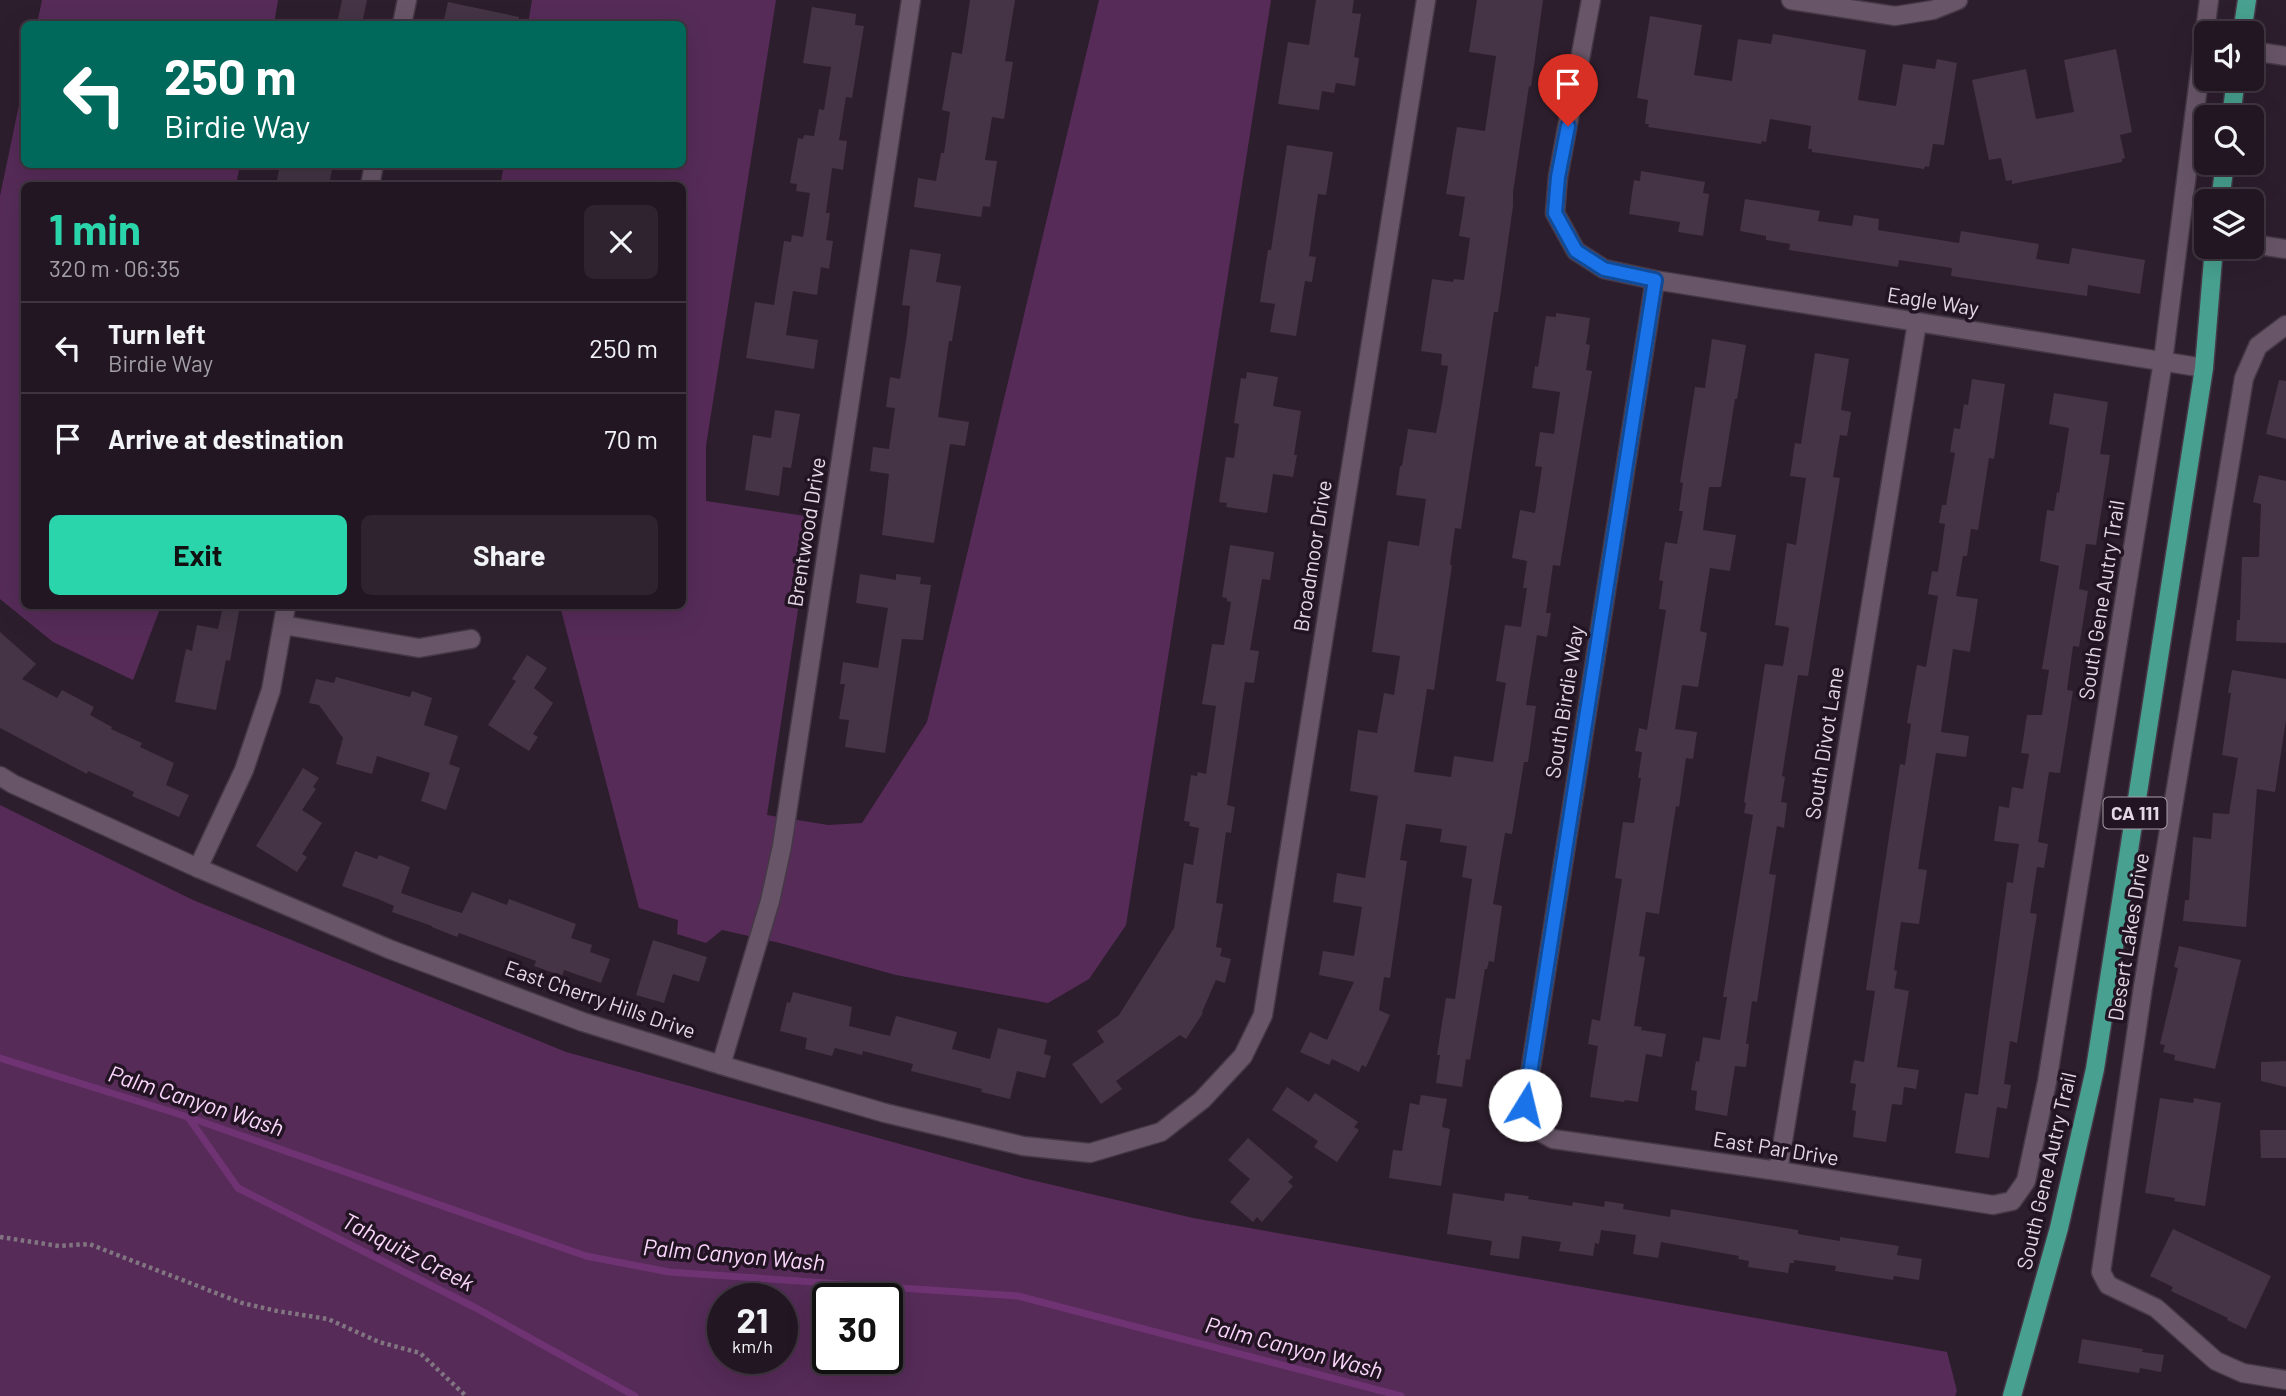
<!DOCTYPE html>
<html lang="en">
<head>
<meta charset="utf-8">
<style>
  body { margin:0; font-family:Barlow,sans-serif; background:#2e232f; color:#f1f3f6; height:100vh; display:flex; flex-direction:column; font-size:26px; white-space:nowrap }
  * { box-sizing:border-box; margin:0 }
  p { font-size:23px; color:#a29fa5 }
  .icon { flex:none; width:38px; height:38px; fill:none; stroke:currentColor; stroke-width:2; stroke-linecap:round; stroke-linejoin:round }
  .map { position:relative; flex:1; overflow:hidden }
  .panel { position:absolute; left:21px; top:182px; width:665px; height:427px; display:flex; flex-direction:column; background:#221622; border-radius:10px; box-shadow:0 7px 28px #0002,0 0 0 2px #3f3540 }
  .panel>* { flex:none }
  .top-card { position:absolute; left:21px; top:21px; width:665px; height:147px; border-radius:10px; box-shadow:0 7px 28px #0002,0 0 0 2px #3f3540; background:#00695c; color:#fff; overflow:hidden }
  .fabs { position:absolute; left:2194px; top:21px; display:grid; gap:14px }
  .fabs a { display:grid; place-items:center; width:70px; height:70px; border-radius:10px; background:#221622; box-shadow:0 7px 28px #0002,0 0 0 2px #3f3540; font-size:35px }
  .speed { position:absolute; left:707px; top:1283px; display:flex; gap:14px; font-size:35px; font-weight:700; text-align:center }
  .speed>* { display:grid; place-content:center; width:91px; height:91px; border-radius:50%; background:#221622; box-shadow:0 7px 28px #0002,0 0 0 2px #3f3540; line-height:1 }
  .speed small { font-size:18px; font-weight:400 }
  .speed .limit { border:4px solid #111; border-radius:10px; background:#fff; color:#111 }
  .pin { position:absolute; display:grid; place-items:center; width:60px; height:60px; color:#fff; margin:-72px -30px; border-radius:50% 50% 50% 0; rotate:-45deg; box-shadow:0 0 7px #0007 }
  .pin .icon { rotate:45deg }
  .me { position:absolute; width:77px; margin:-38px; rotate:9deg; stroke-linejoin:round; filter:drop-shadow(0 0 5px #0008) }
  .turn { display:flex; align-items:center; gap:24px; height:147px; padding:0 28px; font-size:32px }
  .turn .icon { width:91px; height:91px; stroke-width:2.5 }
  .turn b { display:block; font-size:49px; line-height:60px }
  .round { display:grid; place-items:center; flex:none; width:74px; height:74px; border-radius:10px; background:#2e232f }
  .summary { display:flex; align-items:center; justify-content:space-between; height:119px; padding:0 28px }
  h1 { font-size:42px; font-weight:700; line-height:52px; color:#2bd5ac }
  .cta { display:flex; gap:14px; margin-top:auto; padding:14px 28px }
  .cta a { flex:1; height:80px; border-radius:10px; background:#2bd5ac; color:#111; font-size:28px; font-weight:700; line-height:80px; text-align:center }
  .cta a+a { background:#2e232f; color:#f1f3f6 }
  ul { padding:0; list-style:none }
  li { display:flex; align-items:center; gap:21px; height:91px; padding:0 28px; border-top:2px solid #3f3540 }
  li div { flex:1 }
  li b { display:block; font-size:26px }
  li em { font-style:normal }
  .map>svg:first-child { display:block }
  .green { fill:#562b58; fill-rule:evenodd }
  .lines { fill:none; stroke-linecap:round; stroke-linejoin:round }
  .stream { stroke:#6f3373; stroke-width:7 }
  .building { fill:#443445 }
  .minor-casing { stroke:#463947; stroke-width:21 }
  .primary-casing { stroke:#463947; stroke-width:21 }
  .path { stroke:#827582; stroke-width:4.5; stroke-dasharray:3.5 3.5; stroke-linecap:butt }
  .minor { stroke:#685668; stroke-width:18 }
  .primary { stroke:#48a190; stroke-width:18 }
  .route-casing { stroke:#114b97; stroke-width:18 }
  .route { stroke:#1a73e8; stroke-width:12 }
  .labels { text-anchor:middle; stroke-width:7; stroke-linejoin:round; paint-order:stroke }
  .shield { fill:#231424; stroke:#a99daa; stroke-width:2 }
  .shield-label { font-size:19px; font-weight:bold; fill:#e3d8e3 }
  .street-label { font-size:21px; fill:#e3d8e3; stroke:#231424 }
  .water-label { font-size:23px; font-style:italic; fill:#f9d6fa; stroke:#231424 }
</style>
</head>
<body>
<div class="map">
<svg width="2286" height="1396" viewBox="0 0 2286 1396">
  <rect width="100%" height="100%" fill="#2d1e2d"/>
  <g class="green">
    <polygon points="42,0 278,0 274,24 37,24"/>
    <polygon points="532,0 776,0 706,446 706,501 812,517 767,815 828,825 862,823 927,722 1099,0 1271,0 1126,925 1089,979 1048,1003 896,975 780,943 722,930 706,943 677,934 678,920 639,908 560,606 682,606 682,186 500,186 504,165 682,164 682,24 528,24"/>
    <polygon points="24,81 24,164 240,165 236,185 24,186 24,606 161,606 133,680 53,642 0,599 0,196"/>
    <path d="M0,805L193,900L566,1052L1023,1178L1193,1218L1947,1352L1957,1391L1955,1396H0ZM782,1298V1358H723V1298ZM887,1298V1358H828V1298Z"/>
  </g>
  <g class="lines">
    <g class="stream">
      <polyline points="0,1058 188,1117 586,1256 669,1272 1018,1296 1401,1396"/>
      <polyline points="188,1117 238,1188 476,1308 635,1396"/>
    </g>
  </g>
  <g class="building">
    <polygon points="342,0 367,0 362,24 338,19"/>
    <polygon points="970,0 1015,0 1005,61 1013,62 1004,119 992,117 985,160 997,161 990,207 983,206 981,217 914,207 918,178 936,181 941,153 944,153 950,112 942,110 952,52 962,54"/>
    <polygon points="1316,0 1354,0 1352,13 1361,14 1354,57 1359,58 1355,86 1336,83 1334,93 1322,91 1319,110 1278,104 1288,42 1309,45"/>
    <polygon points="1477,0 1543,0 1531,87 1529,86 1513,192 1513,206 1498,312 1494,312 1461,529 1455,528 1450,565 1452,565 1434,690 1427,689 1414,772 1451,777 1454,756 1493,762 1506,683 1496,681 1505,625 1521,627 1527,588 1523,588 1527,561 1512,558 1520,510 1535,513 1542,467 1535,466 1540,432 1554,434 1560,392 1532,388 1535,366 1538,367 1546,316 1556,317 1556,313 1590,318 1586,344 1590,345 1586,370 1592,371 1560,566 1553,565 1546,613 1551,613 1547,637 1537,635 1526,705 1536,706 1528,762 1524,762 1512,834 1505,833 1493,904 1502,906 1494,962 1489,961 1487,969 1485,969 1470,1060 1466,1059 1462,1087 1436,1083 1440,1055 1437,1055 1446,998 1455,999 1472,879 1462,877 1467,846 1440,842 1442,829 1406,824 1400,860 1407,861 1396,937 1390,978 1384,977 1379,1010 1390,1015 1366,1067 1362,1065 1359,1072 1332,1059 1329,1065 1300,1052 1310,1032 1327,1040 1354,982 1319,975 1323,951 1354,956 1362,907 1333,902 1337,873 1365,878 1378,796 1350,791 1358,730 1377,733 1384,693 1394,695 1400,656 1372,652 1388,541 1419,546 1426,499 1396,495 1400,466 1402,466 1408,429 1436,433 1442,403 1448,366 1441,365 1442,354 1421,351 1432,279 1453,282 1454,279 1464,280 1470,238 1459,236 1465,197 1446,194 1457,127 1485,131 1496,56 1469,52"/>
    <polygon points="448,2 519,17 518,24 443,24"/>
    <polygon points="812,7 856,14 855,25 864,26 852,98 846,97 839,140 847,141 843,170 832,168 826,213 830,213 826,240 833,241 829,269 821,267 817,295 793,291 786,335 818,340 814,369 746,358 755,302 774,305 784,241 791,242 792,235 803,237 810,193 796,191 797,184 790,183 798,138 803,139 804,135 814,136 819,109 824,110 831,67 803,63"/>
    <polygon points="1650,16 1702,25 1694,75 1732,81 1738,39 1771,44 1773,34 1866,50 1858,100 1896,106 1903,64 1935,69 1937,59 1957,63 1944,145 1933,144 1929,167 1925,166 1924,169 1812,152 1812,149 1808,149 1811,126 1770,119 1766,142 1762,141 1761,144 1648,127 1649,124 1645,124 1648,100 1637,98"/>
    <polygon points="2116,49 2132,132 2120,135 2125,158 2122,159 2122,162 2012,184 2012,180 2006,181 2001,158 1989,160 1972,80 2026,69 2036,119 2074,112 2064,60"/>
    <polygon points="1287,145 1333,152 1326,195 1318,194 1309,256 1316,257 1312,282 1305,281 1296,336 1270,332 1275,304 1260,302 1268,250 1271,250"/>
    <polygon points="280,164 333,164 329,186 276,186"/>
    <polygon points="1641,171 1705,182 1703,193 1709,194 1703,236 1678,232 1680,222 1629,214 1634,180 1640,181"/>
    <polygon points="1745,199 1820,211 1818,221 1852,226 1854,215 1879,219 1878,230 1959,243 1961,231 2039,244 2036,259 2069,264 2072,248 2145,260 2140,294 2088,285 2087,296 1951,276 1952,268 1899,260 1898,267 1789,250 1790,244 1766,240 1766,236 1740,231"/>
    <polygon points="910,249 941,254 936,282 961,286 952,341 949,341 938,417 969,422 965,446 950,444 934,543 882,535 889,474 870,471 873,447 889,449 895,408 886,407 890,377 900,379 907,334 910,306 902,305"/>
    <polygon points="1712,339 1746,345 1737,399 1735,399 1721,487 1709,487 1703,530 1736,535 1730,571 1710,568 1700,631 1707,633 1698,687 1682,685 1675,729 1697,732 1693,759 1686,758 1679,807 1676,806 1659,914 1646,912 1639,956 1645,957 1634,1026 1642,1027 1641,1030 1666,1034 1662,1057 1646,1054 1638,1102 1625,1100 1624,1102 1590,1097 1598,1046 1588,1044 1592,1019 1600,1021 1622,879 1615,878 1623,822 1634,823 1641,778 1638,778 1642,752 1635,751 1639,728 1647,730 1666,610 1659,609 1663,581 1659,580 1665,542 1677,544 1683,511 1679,511 1683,483 1680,482 1695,387 1705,388"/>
    <polygon points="1815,353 1849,359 1841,410 1851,412 1847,436 1840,435 1833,477 1840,478 1808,676 1798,675 1790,725 1782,776 1785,777 1781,802 1787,803 1784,828 1777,826 1769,874 1776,875 1757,1002 1752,1001 1746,1044 1749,1044 1746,1067 1735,1066 1727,1116 1695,1110 1697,1091 1691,1090 1696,1061 1699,1062 1703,1037 1720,1040 1727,997 1723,997 1753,815 1744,813 1746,803 1744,802 1765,664 1783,666 1789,629 1788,627 1775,625 1787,543 1796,545 1806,478 1790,476 1795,443 1801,444"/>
    <polygon points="1247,372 1278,377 1273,406 1301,411 1294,455 1297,455 1293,477 1273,474 1267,513 1226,507 1227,503 1219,502 1226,457 1234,458 1239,424 1234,423 1241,378 1246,379"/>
    <polygon points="1972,379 2005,384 1994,459 1989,458 1978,530 1971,529 1967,556 1963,556 1956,596 1978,599 1970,652 1953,649 1941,732 1969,736 1966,757 1936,753 1918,869 1927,870 1919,924 1901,922 1894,970 1897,971 1894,988 1909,991 1897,1067 1919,1070 1916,1089 1904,1087 1902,1105 1892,1104 1886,1142 1853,1137 1856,1111 1852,1110 1856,1084 1850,1083 1854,1060 1864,1062 1875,991 1866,990 1885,863 1900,764 1905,765 1911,724 1907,723 1917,665 1926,667 1938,596 1928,594 1932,571 1938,572 1945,524 1939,523 1942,505 1946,505 1955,453 1950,452 1954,428 1960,429 1964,404 1968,405"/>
    <polygon points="2279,380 2286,381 2286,439 2266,434"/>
    <polygon points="2054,393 2108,402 2100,454 2110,455 2096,545 2086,544 2079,589 2088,591 2079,647 2073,646 2067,690 2073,691 2060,773 2049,772 2038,842 2048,844 2044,868 2037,867 2030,913 2037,914 2017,1043 2010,1041 2004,1084 2011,1085 2007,1109 1997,1107 1989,1158 1955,1153 1965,1093 1978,1095 2007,882 2013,883 2019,844 1994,841 1999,806 2009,808 2012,787 2023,789 2029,754 2021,753 2027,715 2042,715 2049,670 2042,669 2059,566 2040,561 2047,510 2054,511 2057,492 2059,493 2069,428 2049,424"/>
    <polygon points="775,410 800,414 791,468 783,467 779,496 745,490 753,435 771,438"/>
    <polygon points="2259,475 2286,481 2286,643 2236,641 2237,620 2240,620 2242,557 2259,557 2261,504 2253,502"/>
    <polygon points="1230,545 1274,552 1270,580 1262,579 1250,650 1259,651 1254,683 1245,682 1227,805 1235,807 1231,833 1226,832 1216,903 1223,904 1216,947 1222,948 1220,956 1231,959 1225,983 1216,980 1202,1012 1203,1013 1186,1039 1180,1035 1116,1081 1122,1089 1101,1104 1072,1064 1104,1042 1097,1031 1119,1015 1174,928 1184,863 1193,865 1199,828 1189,826 1190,822 1184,821 1191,775 1197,776 1198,772 1206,774 1216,706 1202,704 1212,644 1224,645 1231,602 1227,601 1227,598 1222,597"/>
    <polygon points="860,574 896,580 896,574 921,577 920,584 931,585 923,640 902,639 885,753 845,747 849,720 839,719 845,684 840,684 843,662 878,668 888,608 856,603"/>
    <polygon points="223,606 240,606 230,661 226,660 216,710 175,702 186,649 192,651 197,625 218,629"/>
    <polygon points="0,632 36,664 22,679 57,698 62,690 94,707 90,715 112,727 111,729 142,743 140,747 174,763 166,785 189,795 179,817 132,796 134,792 88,771 87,774 0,728"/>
    <polygon points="527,655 547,668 534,688 553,703 533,734 538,737 529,751 488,725 516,681 512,679"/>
    <polygon points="2232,670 2286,679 2286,720 2275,792 2257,789 2246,927 2183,921 2185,900 2189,900 2193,837 2211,839 2213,813 2229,814 2238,758 2222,755 2231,693 2228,693"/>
    <polygon points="336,677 410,697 412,691 432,698 424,725 458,736 449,764 460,768 446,810 421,801 430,773 377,756 372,774 336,764 343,738 319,705 309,703 316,679 334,683"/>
    <polygon points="303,768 319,778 313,787 316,789 302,810 322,823 302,854 307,857 297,872 256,846"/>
    <polygon points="355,851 377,859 379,855 410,867 401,893 439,906 462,913 472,892 507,905 509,899 576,924 571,938 592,945 590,952 610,959 601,983 564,970 562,976 534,966 536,961 459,933 457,937 432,927 432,926 392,912 394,906 378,899 342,886"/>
    <polygon points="653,940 707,957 699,982 673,974 664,1003 636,995"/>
    <polygon points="2179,946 2241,960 2215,1069 2174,1060 2175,1055 2163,1052 2165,1045 2160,1044 2178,968 2174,967"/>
    <polygon points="793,992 852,1007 849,1026 890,1036 896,1016 957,1032 952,1049 990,1059 998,1028 1047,1040 1044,1054 1051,1056 1045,1078 1017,1071 1010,1099 981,1092 982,1089 911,1071 913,1064 863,1051 862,1055 835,1048 832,1056 805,1049 807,1038 780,1031 787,1002 790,1003"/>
    <polygon points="2286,1061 2286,1087 2261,1081 2261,1062"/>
    <polygon points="1287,1087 1309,1102 1315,1093 1358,1122 1354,1127 1359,1130 1337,1162 1314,1147 1318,1141 1272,1110"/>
    <polygon points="1421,1095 1447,1099 1442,1127 1450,1129 1441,1186 1389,1178 1393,1150 1402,1151 1410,1103 1419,1105"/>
    <polygon points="2160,1098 2193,1103 2194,1098 2221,1103 2205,1206 2174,1201 2175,1198 2145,1193"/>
    <polygon points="2260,1130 2286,1130 2286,1158 2261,1158"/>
    <polygon points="1248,1138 1293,1177 1288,1182 1293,1186 1262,1222 1257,1217 1253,1222 1230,1202 1250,1179 1228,1160"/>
    <polygon points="1453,1193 1504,1201 1505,1193 1529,1196 1528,1199 1572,1206 1573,1202 1604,1207 1605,1201 1624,1204 1623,1209 1670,1217 1671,1209 1798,1230 1798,1234 1840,1241 1840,1237 1899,1246 1897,1255 1922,1259 1919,1280 1894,1276 1893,1280 1835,1271 1836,1266 1794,1260 1794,1263 1790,1263 1788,1273 1748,1267 1749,1261 1738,1259 1739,1256 1661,1242 1658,1258 1633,1254 1636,1235 1601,1230 1599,1244 1595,1243 1593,1256 1559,1251 1561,1242 1522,1236 1519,1259 1490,1255 1492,1241 1447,1234"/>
    <polygon points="2173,1229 2271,1276 2246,1329 2227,1320 2228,1318 2171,1291 2173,1287 2150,1276"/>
    <polygon points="2082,1339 2143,1349 2142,1352 2164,1355 2161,1372 2140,1368 2139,1373 2078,1363"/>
  </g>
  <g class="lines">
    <defs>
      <g id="minor">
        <polyline points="1591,0 1558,177 1555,213 1576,251 1604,269 1655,280 2204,368"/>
        <polyline points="1791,0 1895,16 1933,10 1958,0"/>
        <polyline points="402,24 407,0"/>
        <polyline points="2252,51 2286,56"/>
        <polyline points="370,186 374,164"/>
        <polyline points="2252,244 2286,249"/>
        <polyline points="1655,280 1525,1105 1535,1129 1553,1139 1778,1171 1993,1205 2012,1201 2026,1181 2047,1082 2163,361 2209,0"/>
        <polyline points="2286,325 2258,346 2244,378 2143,987 2101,1272 2108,1285 2156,1308 2216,1361 2243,1373 2286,1380"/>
        <polyline points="283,625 419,648 471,639"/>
        <polyline points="0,776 13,784 198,868 389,949 583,1022 721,1065 885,1113 1023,1146 1090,1153 1161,1132 1202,1100 1243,1056 1263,1015 1426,0"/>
        <polyline points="198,868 244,770 271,690 286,606"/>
        <polyline points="721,1065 770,901 782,846 911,0"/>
        <polyline points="1778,1171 1917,323"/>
      </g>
      <g id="primary">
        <polyline points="2242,33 2247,0"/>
        <polyline points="2231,117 2236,79"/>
        <polyline points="2220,201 2225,163"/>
        <polyline points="2012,1396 2059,1228 2095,1069 2204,368 2214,247"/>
      </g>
    </defs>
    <use href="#minor" class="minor-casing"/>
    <use href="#primary" class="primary-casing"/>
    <polyline class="path" points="0,1237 59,1246 89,1244 242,1303 277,1311 328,1319 379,1342 420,1353 466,1396"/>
    <use href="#minor" class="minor"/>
    <use href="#primary" class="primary"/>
  </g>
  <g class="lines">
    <defs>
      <polyline id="route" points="1525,1105 1655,280 1604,269 1576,251 1555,213 1558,177 1568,126"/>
    </defs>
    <use href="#route" class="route-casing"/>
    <use href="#route" class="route"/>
  </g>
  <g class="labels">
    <rect class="shield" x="2103.5" y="797.5" width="63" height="31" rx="5"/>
    <g class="shield-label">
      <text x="2135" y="820">CA 111</text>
    </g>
    <g class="street-label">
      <text transform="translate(1933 302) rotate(9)" y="7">Eagle Way</text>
      <text transform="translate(807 532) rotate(-81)" y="7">Brentwood Drive</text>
      <text transform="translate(1313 556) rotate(-81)" y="7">Broadmoor Drive</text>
      <text transform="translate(2102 600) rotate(-81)" y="7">South Gene Autry Trail</text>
      <text transform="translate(1565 702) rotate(-81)" y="7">South Birdie Way</text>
      <text transform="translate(1825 743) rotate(-81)" y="7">South Divot Lane</text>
      <text transform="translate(2129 937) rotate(-81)" y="7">Desert Lakes Drive</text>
      <text transform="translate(600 1000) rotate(19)" y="7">East Cherry Hills Drive</text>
      <text transform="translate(1776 1149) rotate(9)" y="7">East Par Drive</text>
      <text transform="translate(2047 1171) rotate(-77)" y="7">South Gene Autry Trail</text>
    </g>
    <g class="water-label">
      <text transform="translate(196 1101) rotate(18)" y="8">Palm Canyon Wash</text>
      <text transform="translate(408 1252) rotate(27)" y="8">Tahquitz Creek</text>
      <text transform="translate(734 1255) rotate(5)" y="8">Palm Canyon Wash</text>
      <text transform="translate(1294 1348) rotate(15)" y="8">Palm Canyon Wash</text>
    </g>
  </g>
</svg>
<div class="fabs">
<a><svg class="icon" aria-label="sound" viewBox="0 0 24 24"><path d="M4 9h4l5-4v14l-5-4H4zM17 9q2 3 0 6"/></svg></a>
<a><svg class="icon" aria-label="search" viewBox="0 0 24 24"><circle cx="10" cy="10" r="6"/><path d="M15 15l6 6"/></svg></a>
<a><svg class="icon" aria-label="layers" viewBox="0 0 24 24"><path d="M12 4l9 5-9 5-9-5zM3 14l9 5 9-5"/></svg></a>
</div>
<div class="speed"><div>21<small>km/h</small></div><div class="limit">30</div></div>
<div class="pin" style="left:1568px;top:126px;background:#d93025"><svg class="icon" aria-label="arrive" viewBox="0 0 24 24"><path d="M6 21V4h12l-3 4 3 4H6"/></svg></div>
<svg class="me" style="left:1525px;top:1105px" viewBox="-20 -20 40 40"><circle r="19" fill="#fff"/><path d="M0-13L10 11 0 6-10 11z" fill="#1a73e8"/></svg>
<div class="top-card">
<div class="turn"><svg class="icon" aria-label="left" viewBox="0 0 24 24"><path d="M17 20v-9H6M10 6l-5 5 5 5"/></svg><div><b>250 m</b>Birdie Way</div></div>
</div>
<section class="panel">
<div class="summary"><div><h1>1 min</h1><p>320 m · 06:35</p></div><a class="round"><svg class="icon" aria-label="close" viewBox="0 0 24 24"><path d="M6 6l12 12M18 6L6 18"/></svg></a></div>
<ul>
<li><svg class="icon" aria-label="left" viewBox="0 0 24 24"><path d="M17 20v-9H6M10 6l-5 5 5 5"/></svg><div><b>Turn left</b><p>Birdie Way</p></div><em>250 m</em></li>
<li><svg class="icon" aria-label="arrive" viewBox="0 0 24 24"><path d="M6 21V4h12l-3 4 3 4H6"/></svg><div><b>Arrive at destination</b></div><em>70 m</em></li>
</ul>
<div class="cta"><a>Exit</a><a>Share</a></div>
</section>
</div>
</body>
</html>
